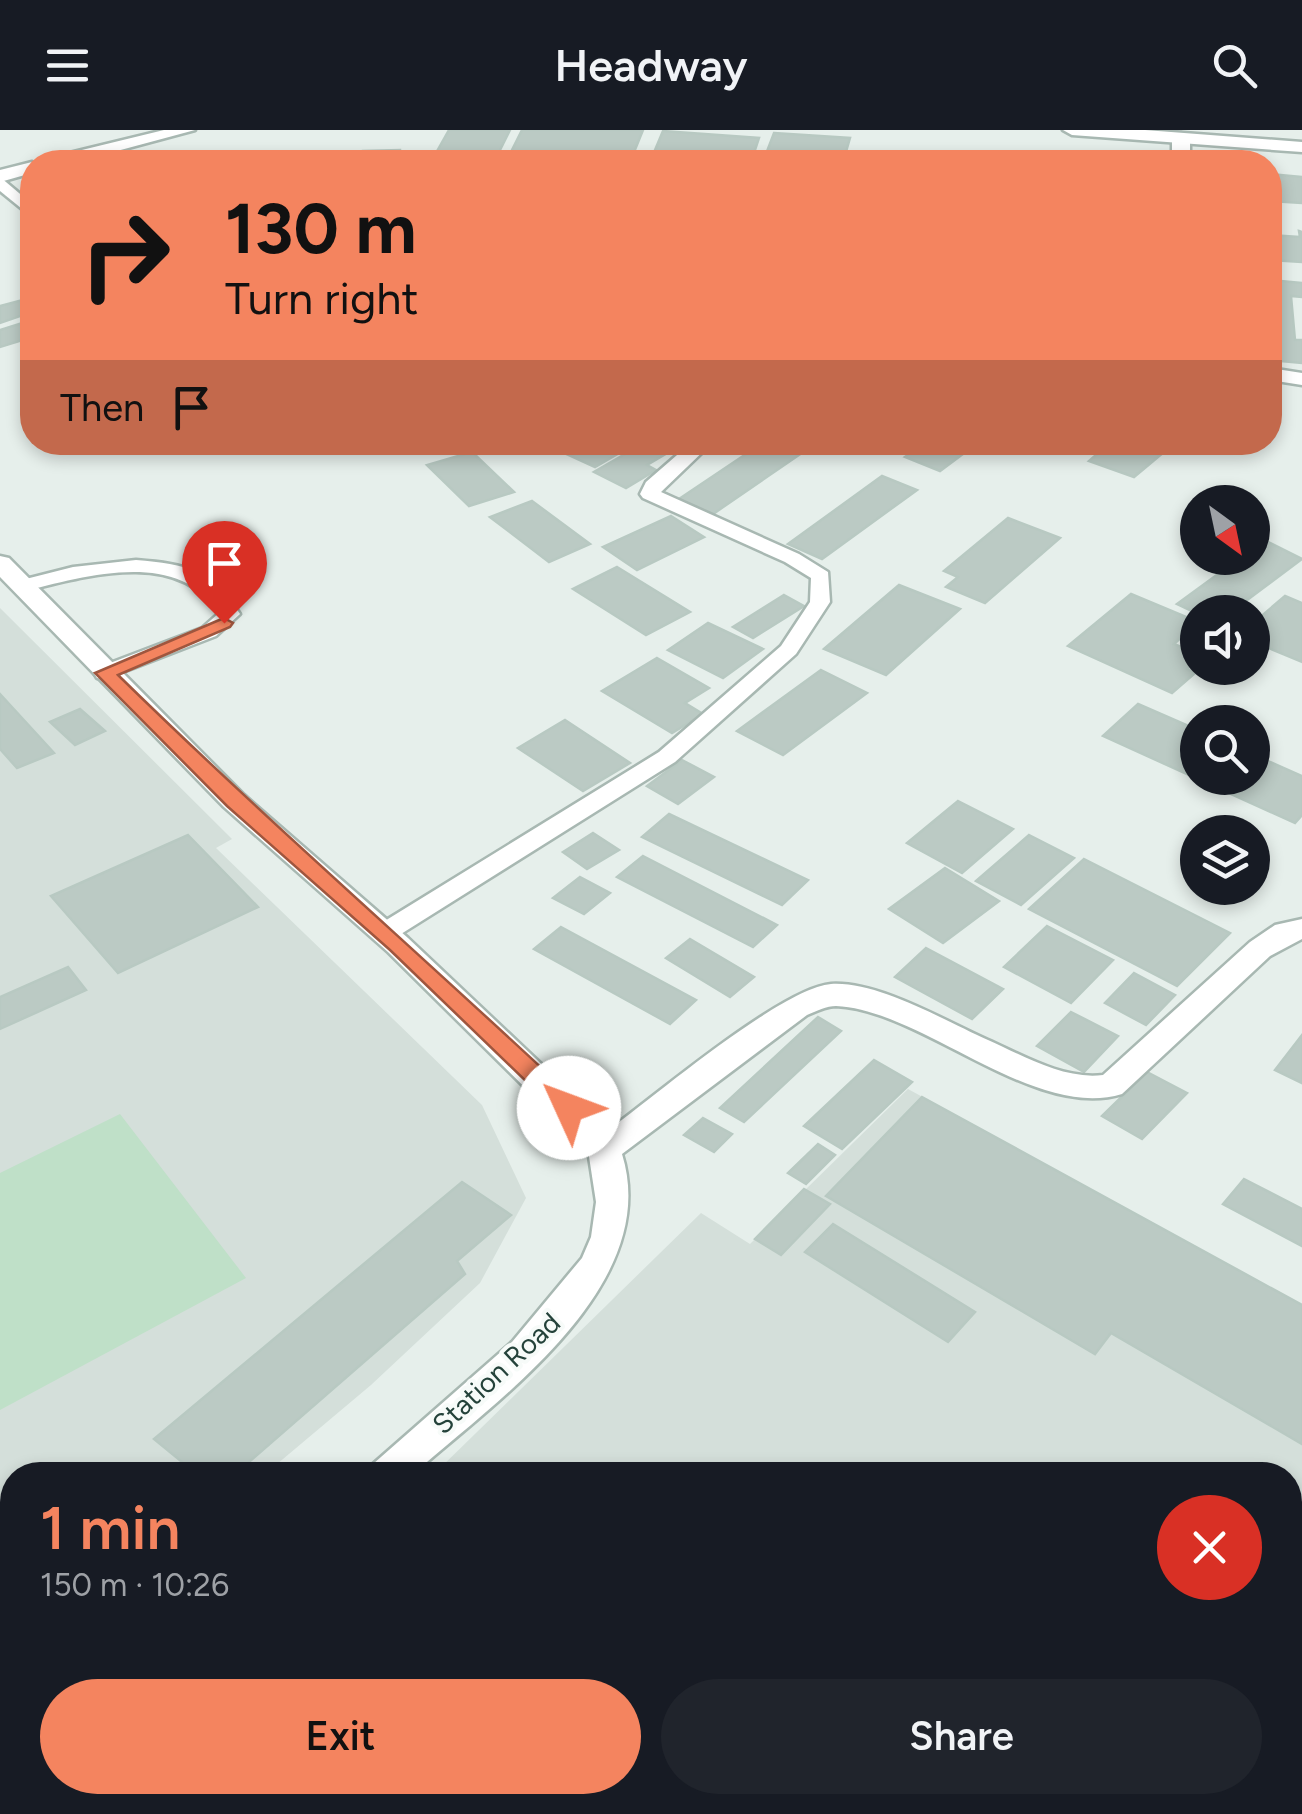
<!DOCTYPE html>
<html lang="en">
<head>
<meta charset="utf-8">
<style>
  body { margin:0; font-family:Figtree,sans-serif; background:#20242c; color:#f1f3f6; height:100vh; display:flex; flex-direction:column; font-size:38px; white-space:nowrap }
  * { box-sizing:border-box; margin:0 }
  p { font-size:32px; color:#9ea1a6 }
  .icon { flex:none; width:55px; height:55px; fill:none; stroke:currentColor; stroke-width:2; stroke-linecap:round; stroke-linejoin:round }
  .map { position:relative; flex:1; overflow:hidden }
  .sheet { position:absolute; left:0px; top:1332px; width:1302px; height:352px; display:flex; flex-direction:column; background:#171b24; border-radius:40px 40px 0 0; box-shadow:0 5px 15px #0003 }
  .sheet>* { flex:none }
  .top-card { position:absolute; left:20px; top:20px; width:1262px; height:305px; border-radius:40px; box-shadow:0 5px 15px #0003; background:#f4845f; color:#111; overflow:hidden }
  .needle { width:65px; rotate:147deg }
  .controls { position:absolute; left:1180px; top:355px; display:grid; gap:20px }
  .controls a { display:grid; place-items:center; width:90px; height:90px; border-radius:50%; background:#171b24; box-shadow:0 5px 15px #0003; font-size:50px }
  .pin { position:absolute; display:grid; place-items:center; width:85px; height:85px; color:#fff; margin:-102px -42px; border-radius:50% 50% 50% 0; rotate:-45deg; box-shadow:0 0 10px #0007 }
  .pin .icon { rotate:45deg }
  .me { position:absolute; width:110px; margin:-55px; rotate:313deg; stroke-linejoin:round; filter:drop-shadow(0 0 8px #0008) }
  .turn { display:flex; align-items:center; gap:35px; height:210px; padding:0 40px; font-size:45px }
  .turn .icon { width:130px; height:130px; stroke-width:2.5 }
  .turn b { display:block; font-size:70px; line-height:85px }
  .then { display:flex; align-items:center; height:95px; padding:0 40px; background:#0003; gap:20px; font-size:38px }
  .round { display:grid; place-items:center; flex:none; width:105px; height:105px; border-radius:52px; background:#20242c }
  .overview { display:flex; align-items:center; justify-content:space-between; height:170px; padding:0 40px }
  h1 { font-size:60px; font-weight:600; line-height:75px; color:#f4845f }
  .cta { display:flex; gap:20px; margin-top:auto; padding:20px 40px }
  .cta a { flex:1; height:115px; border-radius:60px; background:#f4845f; color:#111; font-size:40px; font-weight:600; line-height:115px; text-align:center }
  .cta a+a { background:#20242c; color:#f1f3f6 }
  header { display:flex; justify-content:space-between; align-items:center; height:130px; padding:0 40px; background:#171b24; font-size:45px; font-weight:600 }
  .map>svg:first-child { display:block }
  .built { fill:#d4dfda }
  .green { fill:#bfe0c8 }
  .building { fill:#bbcac4; stroke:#b8c9c2; stroke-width:2.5 }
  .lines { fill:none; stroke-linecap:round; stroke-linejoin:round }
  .service-casing { stroke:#a8b8b2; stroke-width:5 }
  .minor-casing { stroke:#a8b8b2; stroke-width:5 }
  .tertiary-casing { stroke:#a8b8b2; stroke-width:5 }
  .service { fill:#fff; fill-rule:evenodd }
  .minor { fill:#fff; fill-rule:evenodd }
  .tertiary { fill:#fff; fill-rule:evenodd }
  .rail-casing { stroke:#5f7d75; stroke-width:12 }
  .rail { stroke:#f7fbf9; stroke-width:9; stroke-dasharray:28; stroke-linecap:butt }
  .route { fill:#f4845f; stroke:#9f563e; stroke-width:2.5 }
  .labels { text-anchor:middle; stroke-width:8; stroke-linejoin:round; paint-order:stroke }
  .street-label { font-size:28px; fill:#24423a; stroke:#f7fbf9 }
</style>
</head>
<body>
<header><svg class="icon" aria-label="menu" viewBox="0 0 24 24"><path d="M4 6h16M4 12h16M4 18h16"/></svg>Headway<svg class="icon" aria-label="search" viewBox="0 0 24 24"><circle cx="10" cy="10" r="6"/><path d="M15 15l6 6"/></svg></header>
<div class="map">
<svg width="1302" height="1684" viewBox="0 0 1302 1684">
  <rect width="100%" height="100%" fill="#e6efeb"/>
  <g class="built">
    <polygon points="0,478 232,709 216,718 482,975 526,1068 480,1153 371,1255 264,1345 12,1345 12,1556 0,1564"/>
    <polygon points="908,959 1302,1175 1302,1684 83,1684 98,1672 1290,1672 1290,1345 433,1345 701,1083 750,1114"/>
  </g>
  <polygon class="green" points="120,984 246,1148 0,1280 0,1043"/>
  <g class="building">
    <polygon points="449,0 510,0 494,32 431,32"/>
    <polygon points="522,0 643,0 630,32 506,32"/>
    <polygon points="663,1 759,8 751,32 650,32"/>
    <polygon points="774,3 850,8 843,32 763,32"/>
    <polygon points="400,20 400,32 363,32 363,21"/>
    <polygon points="900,24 1004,32 898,32"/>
    <polygon points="1270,44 1302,47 1302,73 1270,71"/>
    <polygon points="1299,101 1302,102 1302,132 1270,130 1270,105 1300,107"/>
    <polygon points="1270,150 1302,153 1302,167 1291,166 1295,210 1302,210 1302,233 1270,230"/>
    <polygon points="23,170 32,182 0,193 0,176"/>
    <polygon points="32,190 32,207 0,217 0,200"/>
    <polygon points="574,312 628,312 633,315 595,337 560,321"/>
    <polygon points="646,312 660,312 674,319 647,335 656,340 626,358 594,342"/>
    <polygon points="764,312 794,312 809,318 713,384 679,369"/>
    <polygon points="926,312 979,312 940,341 905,327"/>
    <polygon points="1111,312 1176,312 1134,347 1089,331"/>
    <polygon points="472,322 514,362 469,376 427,335"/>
    <polygon points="882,346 917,360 822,429 788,414"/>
    <polygon points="532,371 590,414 549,432 490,387"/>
    <polygon points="671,386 704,407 637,440 603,417"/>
    <polygon points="1008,388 1060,408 985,473 946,457 958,447 944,441"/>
    <polygon points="1264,410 1302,429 1231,482 1198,484 1177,474 1240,428 1252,428 1252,418"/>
    <polygon points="617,437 690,482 646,505 573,459"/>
    <polygon points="899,455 960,479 886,545 824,519"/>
    <polygon points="1131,464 1198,492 1174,514 1198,524 1198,530 1187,539 1195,543 1172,563 1068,516"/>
    <polygon points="784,465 804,476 753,508 733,497"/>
    <polygon points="1285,466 1302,473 1302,532 1252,511 1252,494"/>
    <polygon points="708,493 763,519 723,548 668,520"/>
    <polygon points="657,528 709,558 685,573 703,584 672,603 602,561"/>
    <polygon points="821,540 867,563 783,625 737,601"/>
    <polygon points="0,564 54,623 17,638 0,619"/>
    <polygon points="1138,574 1198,600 1198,648 1252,648 1252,624 1302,646 1302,685 1295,693 1103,606"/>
    <polygon points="80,579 105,601 75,615 50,592"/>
    <polygon points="565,590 630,633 583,661 518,618"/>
    <polygon points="682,630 714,647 678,674 647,656"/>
    <polygon points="958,671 1013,699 962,743 907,713"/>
    <polygon points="669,684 808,750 782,775 642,707"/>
    <polygon points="593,703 619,720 587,739 563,722"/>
    <polygon points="188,705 258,777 118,843 51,766"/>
    <polygon points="1029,705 1074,728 1021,775 976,751"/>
    <polygon points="643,726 777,795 753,817 617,747"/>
    <polygon points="1084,729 1230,803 1177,856 1029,779"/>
    <polygon points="945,738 999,771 943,813 889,779"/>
    <polygon points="580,747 610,763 584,784 553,768"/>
    <polygon points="1047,796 1113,830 1071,873 1004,837"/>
    <polygon points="561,797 696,870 670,894 534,819"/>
    <polygon points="690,809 754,847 730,867 666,828"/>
    <polygon points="926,818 1003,859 972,889 895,847"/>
    <polygon points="68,837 86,860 0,899 0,867"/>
    <polygon points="1134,843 1175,865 1146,895 1105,873"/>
    <polygon points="1071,882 1118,906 1084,942 1037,916"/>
    <polygon points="818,887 841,901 744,992 720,978"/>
    <polygon points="1302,905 1302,953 1275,940"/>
    <polygon points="874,930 912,952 842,1019 804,996"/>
    <polygon points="1147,942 1187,963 1142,1009 1102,986"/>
    <polygon points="922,967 1302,1175 1302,1314 1111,1203 1095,1224 826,1066"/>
    <polygon points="703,988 732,1004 714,1022 684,1005"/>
    <polygon points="818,1014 835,1025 806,1054 788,1043"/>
    <polygon points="1244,1049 1302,1079 1302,1116 1223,1074"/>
    <polygon points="462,1052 511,1085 457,1131 465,1144 234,1345 198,1345 154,1309"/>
    <polygon points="804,1059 830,1074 781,1125 755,1109"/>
    <polygon points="833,1094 975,1182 948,1212 805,1122"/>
    <polygon points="12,1423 12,1535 7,1539 0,1532 0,1433"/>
    <polygon points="680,1672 850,1672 841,1684 671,1684"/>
  </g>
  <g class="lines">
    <defs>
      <g id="service">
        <polygon points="0,47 32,74 32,87 0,61"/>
        <polygon points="692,312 713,312 661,362 799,424 828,442 830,472 796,524 675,632 393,809 375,809 372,803 375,797 659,622 781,516 810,472 811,448 785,432 643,368 640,364 646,352"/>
        <path d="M136,430C187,434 212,440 240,484L216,506L105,549L97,548L94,543L97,538L202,498L219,483C177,417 83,447 21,462L11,456L14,452L73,437Z"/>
      </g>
      <g id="minor">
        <polygon points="1181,3 1190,8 1190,32 1172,32 1172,8"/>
        <polygon points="1270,238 1302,243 1302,255 1270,250"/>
        <path d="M0,426L9,428L244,665L408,808L610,999C655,966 782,858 831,854C878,851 945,891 988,910C1022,925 1063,950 1103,945L1250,812L1275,795L1302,789V809L1270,826L1122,964C1033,991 923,880 836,876C827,876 816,881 807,885L622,1024C663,1156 497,1270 412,1345H367L373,1334L512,1212L582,1128L591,1107L596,1072L588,1020L388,822L224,677L0,447Z"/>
        <polygon points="12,1651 12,1672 32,1672 27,1684 0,1684 0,1656"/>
      </g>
      <g id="tertiary">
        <polygon points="164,0 195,0 76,32 47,32 49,28"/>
        <polygon points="1063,0 1145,0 1302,12 1302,22 1072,5"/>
        <polygon points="32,32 32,43 0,52 0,40"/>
      </g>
    </defs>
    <use href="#service" class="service-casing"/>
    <use href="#minor" class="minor-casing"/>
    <use href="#tertiary" class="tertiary-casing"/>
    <use href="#service" class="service"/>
    <use href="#minor" class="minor"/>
    <use href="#tertiary" class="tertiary"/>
    <defs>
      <polyline id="rail" points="1290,1626 1302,1634"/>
    </defs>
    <use href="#rail" class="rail-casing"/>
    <use href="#rail" class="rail"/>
  </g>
  <path class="route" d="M224,488L233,493L230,497L118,545C267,691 425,828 577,971L581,978L577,984H560L390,820L227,676L95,543Z"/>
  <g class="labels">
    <g class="street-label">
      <text transform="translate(496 1243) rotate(-43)" y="10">Station Road</text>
    </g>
  </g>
</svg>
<div class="controls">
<a><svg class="needle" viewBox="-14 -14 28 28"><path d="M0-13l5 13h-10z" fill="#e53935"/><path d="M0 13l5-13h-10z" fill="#9ea1a6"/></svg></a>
<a><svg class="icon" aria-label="sound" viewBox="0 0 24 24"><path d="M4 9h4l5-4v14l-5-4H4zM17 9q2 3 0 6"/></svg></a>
<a><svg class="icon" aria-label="search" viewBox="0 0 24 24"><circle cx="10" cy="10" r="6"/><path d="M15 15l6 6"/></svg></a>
<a><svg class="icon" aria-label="layers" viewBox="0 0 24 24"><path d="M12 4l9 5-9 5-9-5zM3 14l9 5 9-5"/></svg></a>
</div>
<div class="pin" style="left:224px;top:493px;background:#d93025"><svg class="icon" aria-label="arrive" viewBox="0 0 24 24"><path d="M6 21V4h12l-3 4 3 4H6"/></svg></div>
<svg class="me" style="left:569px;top:978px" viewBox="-20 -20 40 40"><circle r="19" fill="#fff"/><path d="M0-13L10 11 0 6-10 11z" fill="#f4845f"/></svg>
<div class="top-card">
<div class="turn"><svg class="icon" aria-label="right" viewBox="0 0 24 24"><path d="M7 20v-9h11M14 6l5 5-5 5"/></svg><div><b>130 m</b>Turn right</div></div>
<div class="then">Then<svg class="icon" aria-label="arrive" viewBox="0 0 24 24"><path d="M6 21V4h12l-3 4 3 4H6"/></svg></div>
</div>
<section class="sheet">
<div class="overview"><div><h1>1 min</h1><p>150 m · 10:26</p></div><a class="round" style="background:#d93025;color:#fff"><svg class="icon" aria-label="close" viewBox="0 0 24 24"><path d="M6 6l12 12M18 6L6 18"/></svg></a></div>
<div class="cta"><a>Exit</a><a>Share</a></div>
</section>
</div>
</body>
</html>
